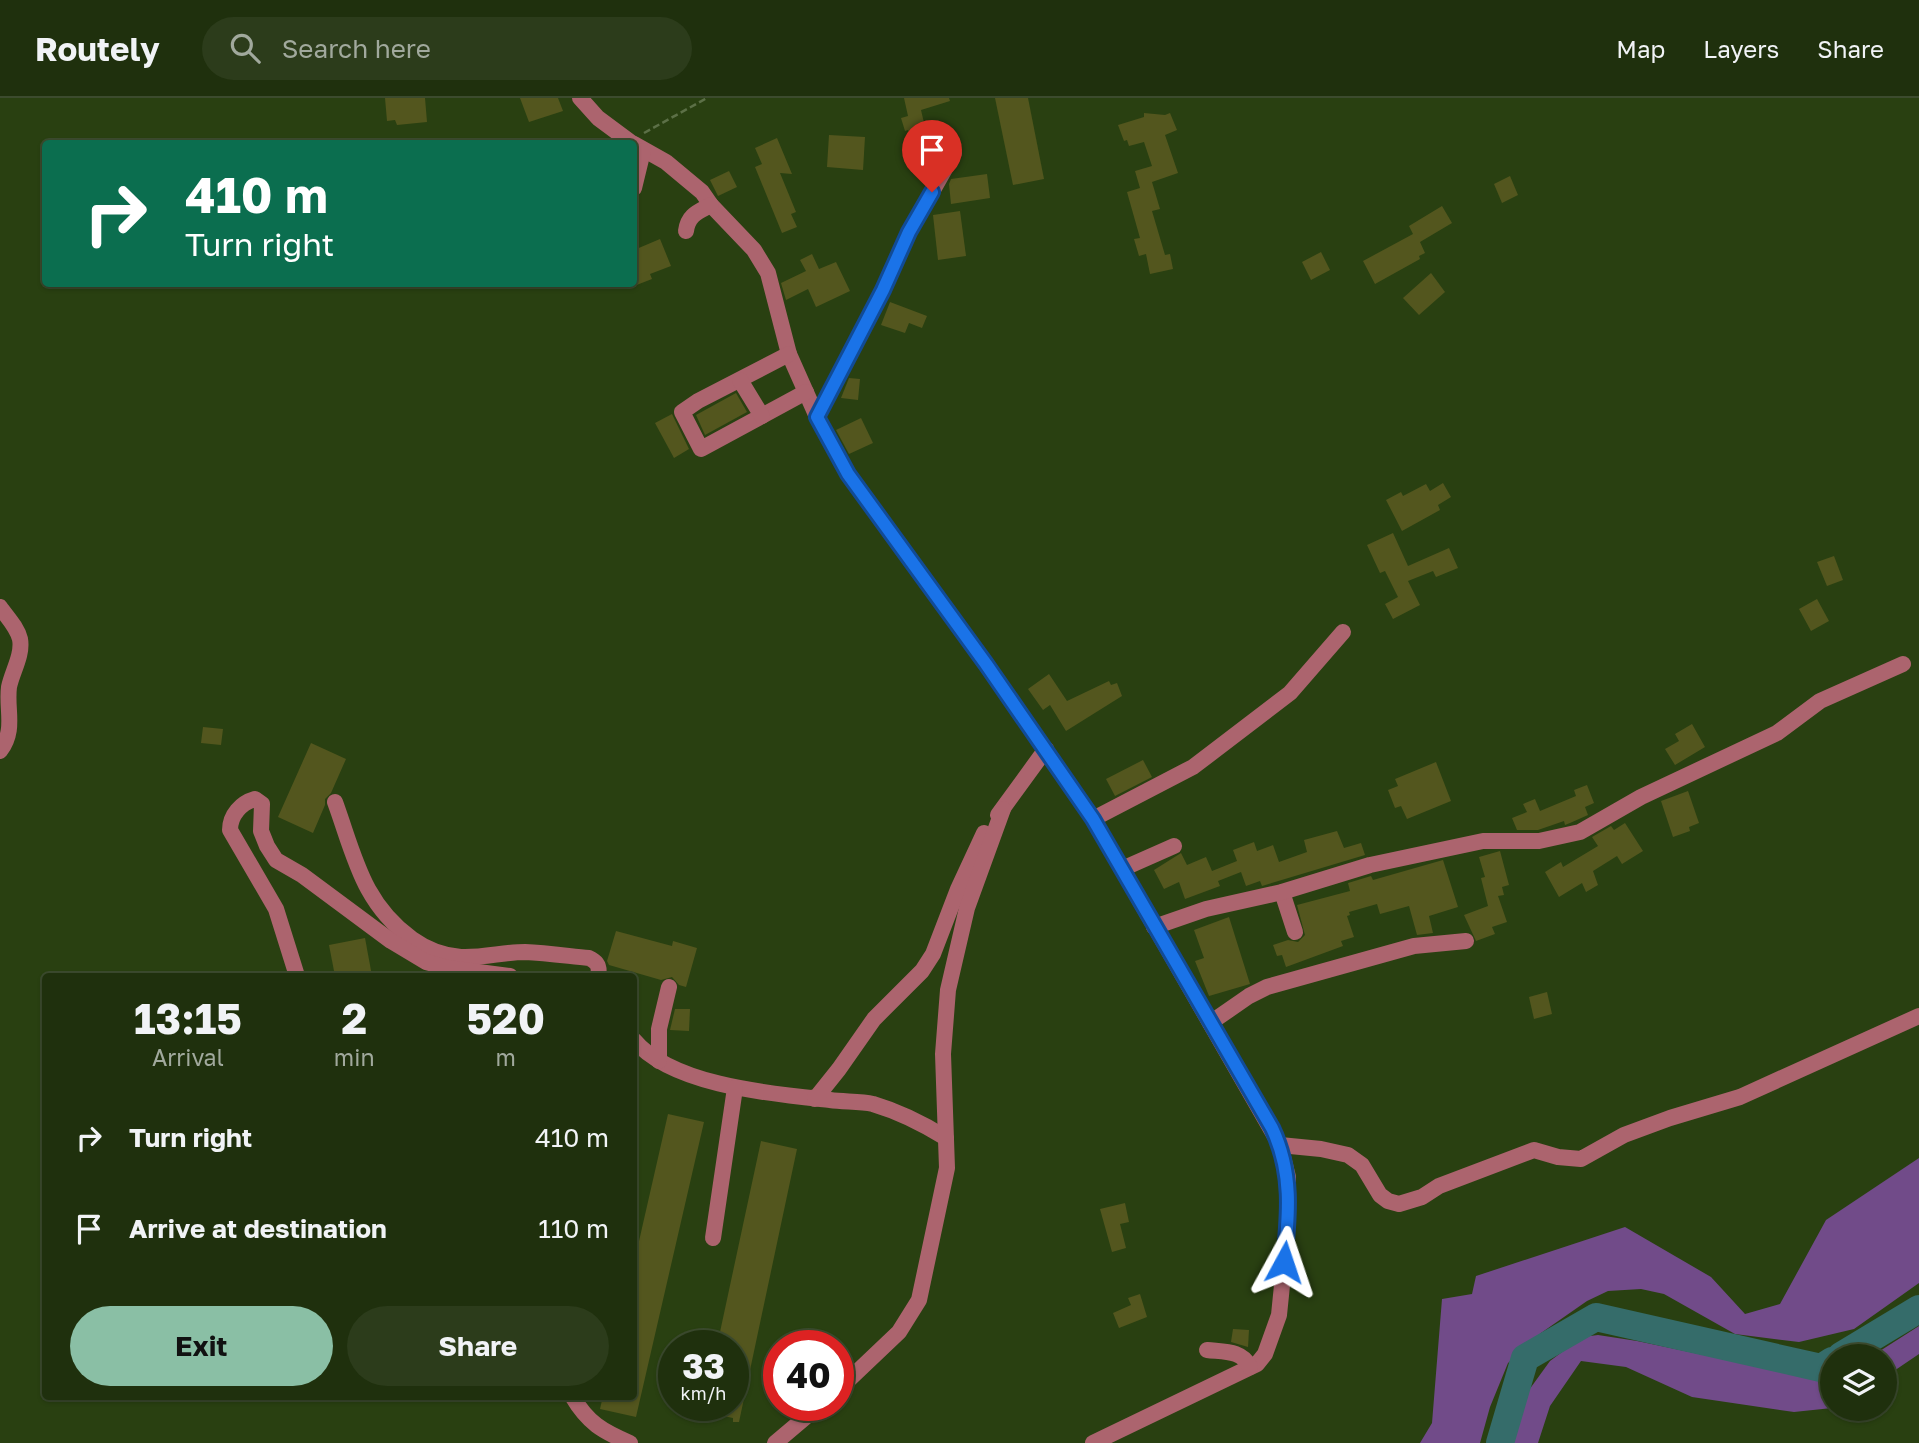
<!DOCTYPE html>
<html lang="en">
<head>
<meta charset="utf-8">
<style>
  body { margin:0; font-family:"Golos Text",sans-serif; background:#2c3c1b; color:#f1f3f6; height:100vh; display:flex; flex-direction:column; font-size:26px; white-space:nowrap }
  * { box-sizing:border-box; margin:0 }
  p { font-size:23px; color:#a1a99d }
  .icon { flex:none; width:38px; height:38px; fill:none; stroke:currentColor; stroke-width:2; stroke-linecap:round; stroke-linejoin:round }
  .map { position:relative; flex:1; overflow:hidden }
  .panel { position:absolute; left:42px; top:875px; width:595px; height:427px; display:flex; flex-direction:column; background:#1f300d; border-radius:7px; box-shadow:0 2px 5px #0004,0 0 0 2px #3c4b2e }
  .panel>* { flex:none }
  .banner { position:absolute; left:42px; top:42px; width:595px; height:147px; border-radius:7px; box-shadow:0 2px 5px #0004,0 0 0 2px #3c4b2e; background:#0b6e4f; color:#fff; overflow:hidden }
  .fabs { position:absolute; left:1820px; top:1246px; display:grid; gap:14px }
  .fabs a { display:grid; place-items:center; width:77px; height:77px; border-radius:50%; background:#1f300d; box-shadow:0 2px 5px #0004,0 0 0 2px #3c4b2e; font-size:35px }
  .speed { position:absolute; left:658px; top:1232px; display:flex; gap:14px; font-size:35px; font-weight:700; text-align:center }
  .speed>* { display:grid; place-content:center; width:91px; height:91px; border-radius:50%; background:#1f300d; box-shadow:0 2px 5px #0004,0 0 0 2px #3c4b2e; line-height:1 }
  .speed small { font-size:18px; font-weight:400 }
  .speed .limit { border:10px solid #d22; background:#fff; color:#111 }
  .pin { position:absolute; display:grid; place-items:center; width:60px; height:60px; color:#fff; margin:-72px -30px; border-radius:50% 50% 50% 0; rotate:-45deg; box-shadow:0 0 7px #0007 }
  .pin .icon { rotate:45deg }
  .me { position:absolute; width:77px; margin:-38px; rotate:5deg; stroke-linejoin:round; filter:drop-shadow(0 0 5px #0008) }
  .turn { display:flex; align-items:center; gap:24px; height:147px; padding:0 28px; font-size:32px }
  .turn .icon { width:91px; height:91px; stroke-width:2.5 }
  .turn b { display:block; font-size:49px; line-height:60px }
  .eta { display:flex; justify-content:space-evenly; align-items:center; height:119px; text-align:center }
  .eta b { font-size:42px; font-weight:700; line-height:49px }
  .button { display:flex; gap:14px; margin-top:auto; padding:14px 28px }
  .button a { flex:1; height:80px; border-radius:42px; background:#8abfa5; color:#111; font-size:28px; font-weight:700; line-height:80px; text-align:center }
  .button a+a { background:#2c3c1b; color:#f1f3f6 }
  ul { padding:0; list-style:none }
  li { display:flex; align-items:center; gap:21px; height:91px; padding:0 28px }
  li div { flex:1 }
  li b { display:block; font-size:26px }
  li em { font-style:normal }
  header { display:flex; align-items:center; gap:42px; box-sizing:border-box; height:98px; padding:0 35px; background:#1f300d; border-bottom:2px solid #3c4b2e }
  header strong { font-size:33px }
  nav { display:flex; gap:38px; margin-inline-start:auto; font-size:24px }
  .search { width:490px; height:63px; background:#2c3c1b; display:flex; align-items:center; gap:18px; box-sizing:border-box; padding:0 24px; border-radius:38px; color:#a1a99d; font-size:26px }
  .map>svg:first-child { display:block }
  .green { fill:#714b89 }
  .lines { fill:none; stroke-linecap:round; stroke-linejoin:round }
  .river { stroke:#356c6a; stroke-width:28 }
  .building { fill:#53561e }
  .path { stroke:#5c7047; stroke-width:2.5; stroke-dasharray:7 3.5; stroke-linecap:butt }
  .minor { stroke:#ac646e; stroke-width:16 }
  .route-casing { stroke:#114b97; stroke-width:18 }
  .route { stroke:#1a73e8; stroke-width:12 }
</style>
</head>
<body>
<header>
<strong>Routely</strong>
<div class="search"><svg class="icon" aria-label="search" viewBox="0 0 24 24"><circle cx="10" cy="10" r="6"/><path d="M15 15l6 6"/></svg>Search here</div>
<nav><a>Map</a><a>Layers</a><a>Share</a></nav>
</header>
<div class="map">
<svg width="1919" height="1345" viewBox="0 0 1919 1345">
  <rect width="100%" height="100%" fill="#294011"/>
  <g class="green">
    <polygon points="1919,1060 1919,1185 1854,1231 1799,1244 1735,1236 1664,1196 1641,1191 1608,1193 1587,1203 1541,1235 1508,1265 1490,1309 1480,1345 1420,1345 1432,1325 1442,1201 1472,1196 1476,1178 1625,1129 1711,1179 1745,1216 1780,1206 1826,1122"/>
    <polygon points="1919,1228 1919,1256 1885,1279 1885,1258 1872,1258"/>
    <polygon points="1598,1237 1637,1243 1832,1284 1832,1310 1794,1314 1692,1299 1626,1269 1581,1263 1550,1308 1538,1345 1513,1345 1529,1292 1550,1263 1582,1239"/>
  </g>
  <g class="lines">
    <g class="river">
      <polyline points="1841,1258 1919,1211"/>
      <polyline points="1500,1345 1525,1260 1596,1219 1821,1270 1832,1263"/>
    </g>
  </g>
  <g class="building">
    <polygon points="385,0 425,0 427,24 397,27 395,22 387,23"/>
    <polygon points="520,0 558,0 563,13 529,24"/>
    <polygon points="904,0 949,0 950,3 921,12 933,63 916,67 908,32 905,33 901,20 908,18"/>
    <polygon points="995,0 1028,0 1044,81 1013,87"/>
    <polygon points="1144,15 1165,17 1170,15 1177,32 1165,37 1178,75 1152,84 1160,111 1152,113 1165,157 1170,156 1173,171 1150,176 1146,156 1139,158 1134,141 1140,140 1127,94 1140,90 1135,73 1152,68 1144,44 1129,48 1127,42 1124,43 1118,27 1144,19"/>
    <polygon points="829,37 865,39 863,72 827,69"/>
    <polygon points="777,40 792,76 780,75 796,114 791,116 797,129 782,135 755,69 762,66 755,50"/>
    <polygon points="729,73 737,89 718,98 710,82"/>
    <polygon points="987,76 990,100 951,106 949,86 951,81"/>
    <polygon points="1510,78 1518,97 1502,105 1494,86"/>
    <polygon points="1442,108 1452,125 1420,144 1425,155 1419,158 1420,161 1375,186 1363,163 1413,136 1409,128"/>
    <polygon points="960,113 966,158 938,162 933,117"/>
    <polygon points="660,141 671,168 650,176 652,181 634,188 634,152"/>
    <polygon points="1321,154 1330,172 1311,182 1302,164"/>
    <polygon points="812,156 819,171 836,164 850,193 816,209 808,191 786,202 781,185 806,173 800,162"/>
    <polygon points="1431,175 1445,194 1419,217 1403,200"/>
    <polygon points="890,204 927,218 922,230 909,225 905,235 881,227"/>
    <polygon points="849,280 860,281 858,302 841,300"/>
    <polygon points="736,295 747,314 705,337 696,317"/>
    <polygon points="672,316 689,351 674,360 655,325"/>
    <polygon points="861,320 873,345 849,356 836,332"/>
    <polygon points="1443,385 1451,399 1438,407 1440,412 1402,433 1386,402 1401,394 1403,398 1426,386 1430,393"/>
    <polygon points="1393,435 1408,468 1449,450 1458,470 1436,479 1433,473 1408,483 1420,507 1393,521 1385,506 1398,499 1385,473 1380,475 1367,447"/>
    <polygon points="1834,458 1843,482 1827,488 1817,464"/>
    <polygon points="1817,501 1829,523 1811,533 1799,511"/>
    <polygon points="1049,576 1067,603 1109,583 1111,587 1117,585 1122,598 1066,633 1050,607 1043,612 1028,591"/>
    <polygon points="1692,626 1705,649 1675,667 1665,651 1679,643 1675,636"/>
    <polygon points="203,629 223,631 221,647 201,645"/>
    <polygon points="311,645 346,661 331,695 325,701 325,707 313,735 278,719"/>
    <polygon points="1143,662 1152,679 1115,698 1106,681"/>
    <polygon points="1436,664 1451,703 1407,721 1401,708 1395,710 1388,692 1398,688 1395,681"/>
    <polygon points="1587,687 1594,705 1585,709 1588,717 1570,725 1565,727 1564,723 1538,732 1517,732 1512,720 1527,714 1523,706 1535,701 1540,713 1576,698 1574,692"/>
    <polygon points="1688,693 1699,725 1689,729 1690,733 1673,739 1661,703"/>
    <polygon points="1625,725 1643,753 1622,766 1617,758 1593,773 1598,787 1586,794 1582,785 1559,799 1545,774 1561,764 1563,769 1598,748 1592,739 1611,728 1614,732"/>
    <polygon points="1337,733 1344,750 1361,745 1365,757 1262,788 1260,783 1246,788 1241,774 1218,783 1220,788 1185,801 1179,784 1164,791 1154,772 1181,755 1187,767 1206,759 1212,773 1237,763 1233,752 1254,744 1257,753 1273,747 1279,764 1307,754 1304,742"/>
    <polygon points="1500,753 1509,787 1502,789 1504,797 1498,798 1507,824 1492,829 1495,836 1476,843 1464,817 1488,808 1481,780 1485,779 1479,759"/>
    <polygon points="1443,762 1458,809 1429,818 1433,835 1417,837 1409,808 1380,816 1377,806 1349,814 1350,817 1347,818 1354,839 1341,843 1343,848 1286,869 1282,857 1277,858 1273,847 1288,842 1298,844 1305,837 1297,807 1350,793 1348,785 1371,778 1373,782"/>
    <polygon points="1229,819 1250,886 1209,898 1195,863 1204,860 1194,832"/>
    <polygon points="616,833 672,848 673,843 697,850 686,889 679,887 672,879 661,882 609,867 607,863"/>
    <polygon points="365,840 372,878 335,878 329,847"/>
    <polygon points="1547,894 1552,916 1534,921 1529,899"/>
    <polygon points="675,911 690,911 689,933 670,932"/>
    <polygon points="668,1016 704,1024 636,1319 600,1311 603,1298 634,1298 634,1165"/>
    <polygon points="761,1043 797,1051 739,1324 733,1324 733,1320 698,1313 699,1307 733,1307 733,1248 717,1248"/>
    <polygon points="1125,1105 1129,1124 1120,1126 1126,1150 1112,1154 1100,1111"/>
    <polygon points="1140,1196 1147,1219 1119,1230 1113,1215 1131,1207 1128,1200"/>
    <polygon points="1233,1231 1249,1232 1248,1249 1231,1244"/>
  </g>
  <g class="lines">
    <polyline class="path" points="644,35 707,0"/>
    <g class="minor">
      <polyline points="580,0 598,20 633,46"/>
      <polyline points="634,46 666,64 702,94 711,107 754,152 768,175 789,256 817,319 848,376 986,566 1093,721 1280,1047 1288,1079 1287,1138 1279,1217 1265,1256 1257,1266 1093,1345"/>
      <polyline points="634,90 643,53"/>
      <path d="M686,133C688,117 698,114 711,107"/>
      <polyline points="789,256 698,303 682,314 701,351 806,294"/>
      <polyline points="740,282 762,318"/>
      <polyline points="817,319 883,192 909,134 954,55"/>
      <path d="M0,509C7,519 17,529 20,541C23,557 12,574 9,589C6,612 16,632 0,653"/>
      <path d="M335,704C355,759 362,804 412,841C426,851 444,858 461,859C483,860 504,854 525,854C547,855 568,858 589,860C598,864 600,869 598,878"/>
      <polyline points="998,717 1046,651"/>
      <polyline points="1093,721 1193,669 1290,595 1343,534"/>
      <polyline points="1122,771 1174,748"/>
      <polyline points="1282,794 1295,834"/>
      <polyline points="1154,829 1206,811 1282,794 1370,767 1483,743 1539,743 1580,734 1641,699 1777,635 1820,603 1903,566"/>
      <path d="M297,878L276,811L230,732C230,717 241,705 255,701L262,706L261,733L267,748L276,762L302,777L391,843L426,864L448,870L510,878"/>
      <polyline points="1210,925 1249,898 1267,889 1414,848 1466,843"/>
      <path d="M634,942C672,988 773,996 830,1002C844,1004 860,1003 873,1006C900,1014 922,1025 946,1040"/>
      <polyline points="659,963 659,931 669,889"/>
      <polyline points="815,999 815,1001 839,971 874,921 922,873 933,856 958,791 984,735"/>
      <polyline points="1280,1047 1321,1051 1348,1057 1362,1067 1380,1097 1388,1103 1399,1106 1422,1099 1439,1088 1534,1052 1558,1059 1581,1061 1624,1037 1670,1020 1740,999 1919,918"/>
      <polyline points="713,1140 735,990"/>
      <path d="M1207,1252C1224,1254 1242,1252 1250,1269"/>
      <polyline points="838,1292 899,1234 919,1202 947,1070 943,956 948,892 967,810 1003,711"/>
      <path d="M572,1298C588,1325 602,1333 630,1345"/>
      <polyline points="775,1345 820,1307"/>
    </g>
  </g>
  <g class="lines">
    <defs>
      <path id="route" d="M932,94L909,134L883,192L817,319L848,376L986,566L1093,721L1272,1030C1293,1074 1289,1116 1284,1164"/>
    </defs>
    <use href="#route" class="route-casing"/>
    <use href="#route" class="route"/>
  </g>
</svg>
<div class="fabs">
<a><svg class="icon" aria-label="layers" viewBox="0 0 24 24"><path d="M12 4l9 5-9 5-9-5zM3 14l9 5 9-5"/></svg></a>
</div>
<div class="speed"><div>33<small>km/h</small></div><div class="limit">40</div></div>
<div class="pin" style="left:932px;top:94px;background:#d93025"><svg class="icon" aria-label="arrive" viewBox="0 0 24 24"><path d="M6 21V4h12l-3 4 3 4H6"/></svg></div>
<svg class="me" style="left:1284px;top:1164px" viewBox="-20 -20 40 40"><path d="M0-17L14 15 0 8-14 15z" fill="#1a73e8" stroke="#fff" stroke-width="4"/></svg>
<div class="banner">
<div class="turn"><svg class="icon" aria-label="right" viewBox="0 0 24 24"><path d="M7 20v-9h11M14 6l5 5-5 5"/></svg><div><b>410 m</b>Turn right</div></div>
</div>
<section class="panel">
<div class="eta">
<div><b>13:15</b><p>Arrival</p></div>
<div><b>2</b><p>min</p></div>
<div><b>520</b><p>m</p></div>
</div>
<ul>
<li><svg class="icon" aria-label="right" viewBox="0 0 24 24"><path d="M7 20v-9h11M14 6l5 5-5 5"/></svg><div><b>Turn right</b></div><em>410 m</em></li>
<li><svg class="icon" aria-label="arrive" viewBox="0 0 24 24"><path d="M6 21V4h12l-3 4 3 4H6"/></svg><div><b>Arrive at destination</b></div><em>110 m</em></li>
</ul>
<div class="button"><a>Exit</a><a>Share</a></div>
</section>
</div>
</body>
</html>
